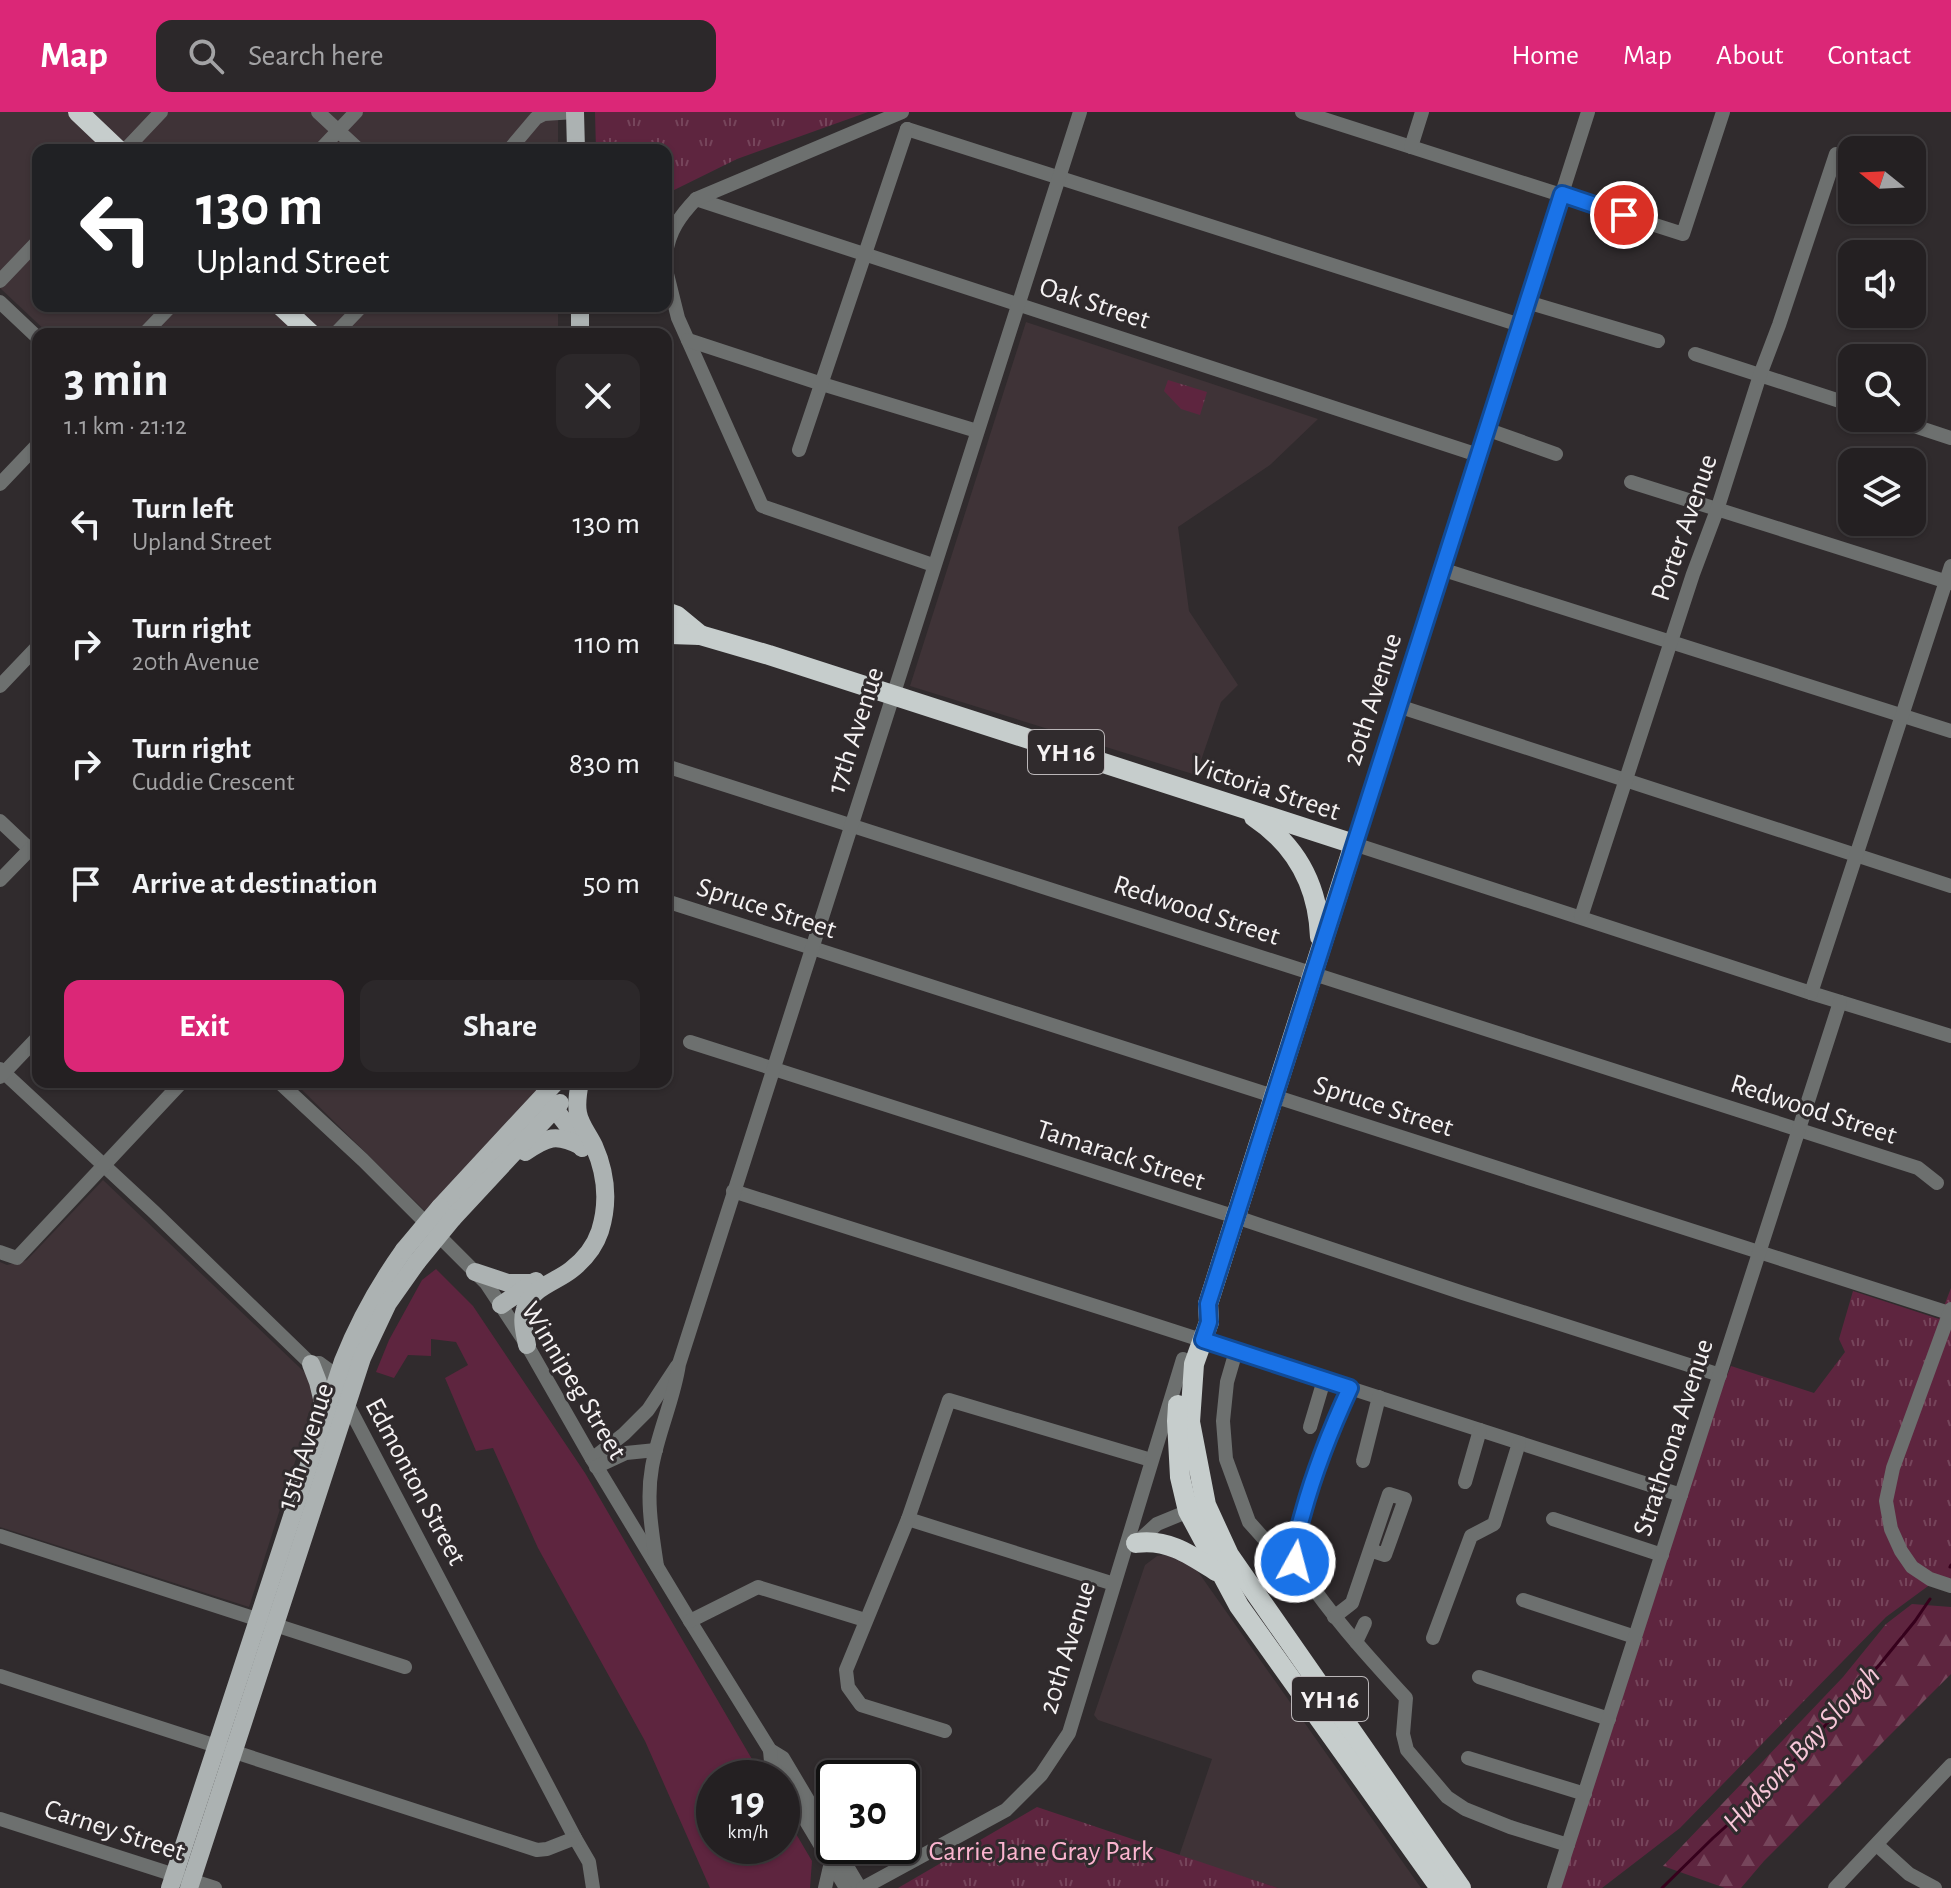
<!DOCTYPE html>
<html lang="en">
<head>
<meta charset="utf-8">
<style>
  body { margin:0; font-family:"Alegreya Sans",sans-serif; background:#2c282a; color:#f1f3f6; height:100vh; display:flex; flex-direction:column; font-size:30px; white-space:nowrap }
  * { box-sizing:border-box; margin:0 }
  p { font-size:26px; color:#a3a3a5 }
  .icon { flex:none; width:44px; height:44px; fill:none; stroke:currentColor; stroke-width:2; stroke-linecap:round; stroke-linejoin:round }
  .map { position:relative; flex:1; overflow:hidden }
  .panel { position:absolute; left:32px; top:216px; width:640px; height:760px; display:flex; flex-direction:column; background:#242022; border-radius:16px; box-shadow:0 2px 6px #0004,0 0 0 2px #413e40 }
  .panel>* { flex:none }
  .banner { position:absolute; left:32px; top:32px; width:640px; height:168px; border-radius:16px; box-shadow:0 2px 6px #0004,0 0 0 2px #413e40; background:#202124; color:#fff; overflow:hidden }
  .needle { width:52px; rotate:288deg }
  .tools { position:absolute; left:1838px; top:24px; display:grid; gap:16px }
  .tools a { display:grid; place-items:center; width:88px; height:88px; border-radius:16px; background:#242022; box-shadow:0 2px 6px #0004,0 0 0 2px #413e40; font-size:40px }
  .speed { position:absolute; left:696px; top:1648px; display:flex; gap:16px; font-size:40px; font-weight:700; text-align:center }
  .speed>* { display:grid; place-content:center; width:104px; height:104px; border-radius:50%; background:#242022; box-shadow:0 2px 6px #0004,0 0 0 2px #413e40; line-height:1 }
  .speed small { font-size:20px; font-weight:400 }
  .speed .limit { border:4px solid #111; border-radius:12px; background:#fff; color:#111 }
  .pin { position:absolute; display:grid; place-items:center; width:68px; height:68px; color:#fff; margin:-34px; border:4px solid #fff; border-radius:50%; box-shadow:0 2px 8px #0007 }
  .me { position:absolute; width:88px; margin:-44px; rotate:7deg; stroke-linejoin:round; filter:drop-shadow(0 0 6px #0008) }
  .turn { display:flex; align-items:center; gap:28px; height:168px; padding:0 32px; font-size:36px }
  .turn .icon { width:104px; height:104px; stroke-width:2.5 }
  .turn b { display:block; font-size:56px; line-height:68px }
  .round { display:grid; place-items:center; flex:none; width:84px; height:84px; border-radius:16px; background:#2c282a }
  .overview { display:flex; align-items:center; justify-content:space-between; height:136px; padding:0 32px }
  h1 { font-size:48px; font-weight:700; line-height:60px }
  .action { display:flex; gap:16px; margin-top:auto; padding:16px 32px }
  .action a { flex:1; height:92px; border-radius:16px; background:#db2777; color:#fff; font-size:32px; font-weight:700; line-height:92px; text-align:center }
  .action a+a { background:#2c282a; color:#f1f3f6 }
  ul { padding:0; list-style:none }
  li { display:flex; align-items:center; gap:24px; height:120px; padding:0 32px }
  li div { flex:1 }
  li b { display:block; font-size:30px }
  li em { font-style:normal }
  header { display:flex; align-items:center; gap:48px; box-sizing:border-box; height:112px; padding:0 40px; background:#db2777; color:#fff }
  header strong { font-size:38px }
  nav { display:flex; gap:44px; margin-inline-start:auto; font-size:28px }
  .search { width:560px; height:72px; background:#2c282a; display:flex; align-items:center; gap:20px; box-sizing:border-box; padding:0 28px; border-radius:16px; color:#a3a3a5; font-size:30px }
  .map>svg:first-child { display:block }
  .built { fill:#3f3337 }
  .grass { fill:#5e253f }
  .forest { fill:url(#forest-firs) }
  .park { fill:url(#park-tufts) }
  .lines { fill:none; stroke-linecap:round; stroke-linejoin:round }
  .stream { stroke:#36001c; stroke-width:3 }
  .minor { stroke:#6d706f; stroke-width:14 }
  .major { stroke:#acb2b2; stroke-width:18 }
  .highway { stroke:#c6cdcc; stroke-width:20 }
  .major-bridge { stroke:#acb2b2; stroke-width:18 }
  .route-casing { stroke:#114b97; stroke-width:20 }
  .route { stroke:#1a73e8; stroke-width:14 }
  .labels { text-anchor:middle; stroke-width:6; stroke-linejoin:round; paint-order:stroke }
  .shield { fill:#302b2d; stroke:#bab6b8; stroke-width:2 }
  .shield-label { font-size:26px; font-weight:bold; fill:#f5f2f3 }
  .street-label { font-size:28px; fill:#f5f2f3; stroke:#302b2d }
  .park-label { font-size:28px; fill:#fbb4cf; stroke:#302b2d }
  .water-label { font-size:30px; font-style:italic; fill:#f7c6d8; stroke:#302b2d }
</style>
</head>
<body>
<header>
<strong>Map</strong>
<div class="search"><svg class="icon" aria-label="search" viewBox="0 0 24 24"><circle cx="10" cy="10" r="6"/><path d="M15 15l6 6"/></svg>Search here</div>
<nav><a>Home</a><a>Map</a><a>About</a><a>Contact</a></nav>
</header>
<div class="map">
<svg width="1951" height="1776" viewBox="0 0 1951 1776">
  <defs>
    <pattern id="forest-firs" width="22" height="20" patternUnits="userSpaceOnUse" patternTransform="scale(2)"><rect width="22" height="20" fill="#5e253f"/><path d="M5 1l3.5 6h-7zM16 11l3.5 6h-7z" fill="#76455b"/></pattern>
    <pattern id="park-tufts" width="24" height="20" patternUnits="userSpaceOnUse" patternTransform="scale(2)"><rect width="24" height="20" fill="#5e253f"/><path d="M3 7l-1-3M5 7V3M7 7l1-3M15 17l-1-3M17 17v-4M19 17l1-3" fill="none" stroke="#76455b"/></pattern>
  </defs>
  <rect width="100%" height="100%" fill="#302b2d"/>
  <g class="built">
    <polygon points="0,0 558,0 558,38 38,38 38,194 558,194 558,222 49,222 0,176"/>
    <polygon points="1026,210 1318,307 1270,353 1178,415 1189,499 1238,573 1221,590 1196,663 910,574"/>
    <polygon points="294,970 544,970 538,980 426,1100"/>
    <polygon points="103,1068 319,1274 249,1495 0,1415 0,1150 7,1153 27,1148"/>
    <polygon points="1168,1442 1194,1454 1421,1776 1278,1776 1179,1744 1212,1647 1098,1608 1094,1603 1145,1453 1157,1444"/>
  </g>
  <polygon class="grass" points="436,1157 473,1194 585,1361 763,1666 714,1666 714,1734 782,1734 782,1698 812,1749 810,1776 710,1776 645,1629 538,1436 493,1336 476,1339 445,1266 468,1253 456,1230 431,1227 431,1244 408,1243 394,1266 376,1260 389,1228 422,1168"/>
  <polygon class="forest" points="1912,1492 1951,1495 1951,1562 1764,1749 1741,1776 1725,1776 1663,1754 1843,1565 1886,1512"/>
  <g class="park">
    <polygon points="595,0 868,0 737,47 666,82 666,38 596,38"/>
    <polygon points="1168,268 1207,280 1200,303 1181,297 1164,279"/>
    <polygon points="1951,1176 1951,1470 1939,1466 1886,1505 1680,1716 1602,1776 1556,1776 1680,1377 1731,1254 1814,1281 1845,1240 1839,1227 1853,1179 1939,1207"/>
    <polygon points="1037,1695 1278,1776 898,1776"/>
  </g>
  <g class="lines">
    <g class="stream">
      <polyline points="1950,1455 1951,1453"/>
      <polyline points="1662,1776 1713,1726 1773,1672 1880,1552 1915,1509 1930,1487"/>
    </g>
    <g class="minor">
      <polyline points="318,0 359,38"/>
      <polyline points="1302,0 1683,122 1723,0"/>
      <polyline points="1588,0 1354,732 1811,881 1951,924"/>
      <polyline points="907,17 1520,213"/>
      <polyline points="1411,35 1422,0"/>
      <polyline points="125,38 161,0"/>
      <polyline points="320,38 356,0"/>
      <polyline points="509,38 536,6 544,2 575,0"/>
      <polyline points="696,87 1478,343"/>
      <path d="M666,142C669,119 680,104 696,87L902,0"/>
      <polyline points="666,158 678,206 762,394 933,453"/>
      <polyline points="0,169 38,129"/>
      <polyline points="0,190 38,226"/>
      <polyline points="1527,190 1658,229"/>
      <polyline points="144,222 171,194"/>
      <polyline points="335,222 362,194"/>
      <polyline points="688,228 822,272 977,319"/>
      <polyline points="1695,242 1852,293"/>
      <polyline points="1890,306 1951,326"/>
      <polyline points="1486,317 1556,342"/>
      <polyline points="799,338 907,17"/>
      <polyline points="1631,370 1951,471"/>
      <polyline points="0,372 38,332"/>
      <polyline points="1441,457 1951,619"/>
      <polyline points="0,574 38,534"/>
      <polyline points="1398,594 1951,774"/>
      <polyline points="666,654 1918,1056 1937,1071"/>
      <polyline points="0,709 38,745"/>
      <polyline points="0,768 38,729"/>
      <polyline points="666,789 1949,1201"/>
      <polyline points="1581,805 1693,462 1717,398 1760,263 1779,213 1836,42"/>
      <polyline points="1811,881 1951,454"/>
      <polyline points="690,930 1236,1105 1463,1181 1720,1263"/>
      <polyline points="0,957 154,1100 311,1252 319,1251 330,1259 575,1726 589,1750 593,1776"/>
      <polyline points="0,965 38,925"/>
      <polyline points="279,970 363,1048 486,1171 527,1233 592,1347 690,1509 770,1638 783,1646 834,1732"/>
      <polyline points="733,1079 1133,1206 1681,1383"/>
      <polyline points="0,1140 17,1146 182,970"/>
      <polyline points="1951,1197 1893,1356 1886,1389 1891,1417 1901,1439 1912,1455 1930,1467 1951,1474"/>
      <polyline points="1236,1239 1227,1270 1223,1309 1226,1347 1249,1410 1266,1429"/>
      <path d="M1350,1276C1336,1305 1284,1426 1296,1452C1300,1461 1309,1469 1314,1477C1342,1516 1374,1551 1406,1586L1403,1622L1407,1638L1447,1685L1465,1697L1510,1715L1568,1733"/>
      <polyline points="1310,1315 1324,1268"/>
      <polyline points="592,1347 624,1322 648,1298 677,1254"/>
      <polyline points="1363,1349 1379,1285"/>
      <polyline points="596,1355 626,1341 656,1338"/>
      <polyline points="1465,1370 1480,1318"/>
      <polyline points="908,1407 1114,1472"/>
      <polyline points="1553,1407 1662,1443"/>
      <polyline points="0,1424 405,1555"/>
      <polyline points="1135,1432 1157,1412 1196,1396"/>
      <path d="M657,1454C652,1420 646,1388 652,1355C658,1320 674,1287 679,1252L1080,0"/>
      <polyline points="1523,1488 1635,1525"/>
      <polyline points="1334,1505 1352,1491 1389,1382 1405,1387 1385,1443 1370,1438"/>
      <polyline points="690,1509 758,1475 865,1508"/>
      <polyline points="1433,1526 1471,1424 1494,1412 1519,1331"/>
      <polyline points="1356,1530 1365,1511"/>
      <polyline points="0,1564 537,1738 547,1737 575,1726"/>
      <polyline points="1479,1565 1609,1607"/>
      <polyline points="945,1619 861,1593 848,1575 846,1558 908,1407 949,1288 1151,1348"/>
      <polyline points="770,1638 771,1650 780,1666"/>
      <polyline points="1468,1646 1585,1682"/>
      <polyline points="782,1669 846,1776"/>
      <polyline points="0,1707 215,1776"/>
      <polyline points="1877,1733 1909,1762 1935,1776"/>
      <polyline points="835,1734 860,1776"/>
      <polyline points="825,1776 831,1750"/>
      <polyline points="863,1776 1006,1698 1041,1663 1069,1621 1183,1247"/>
      <polyline points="1554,1776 1840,890"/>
      <polyline points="1835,1776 1951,1653"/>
    </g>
    <g class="major">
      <polyline points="575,0 576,38"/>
      <polyline points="580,194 580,222"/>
      <polyline points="544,983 571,1018 582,1036"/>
      <path d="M525,1040C547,1025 556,1021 581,1034"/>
      <polyline points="440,1095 556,970"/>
      <polyline points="453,1106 560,991"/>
      <polyline points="475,1160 508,1171 531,1171"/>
      <polyline points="501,1193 536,1169"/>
      <path d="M527,1233C525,1222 521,1208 525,1197C530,1176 556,1170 571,1158C584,1148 595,1134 600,1119C609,1090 606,1061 594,1034C589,1023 580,1013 578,1001C576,991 578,980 580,970"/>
      <polyline points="311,1252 318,1270 325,1299"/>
      <path d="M170,1776L343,1249C359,1209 379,1173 404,1138"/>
      <polyline points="189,1776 362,1246 388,1191 417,1150"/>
    </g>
    <g class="highway">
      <polyline points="78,0 118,38"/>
      <polyline points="281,194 311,222"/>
      <polyline points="666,500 677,504 700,523"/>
      <polyline points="666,520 670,522 700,523 769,543 1354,732 1208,1192 1209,1210 1194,1252 1190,1310 1206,1393 1229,1443 1461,1776"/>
      <path d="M1254,705C1296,733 1318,774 1320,825"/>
      <polyline points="1178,1293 1177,1309 1180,1365 1188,1399 1239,1494 1440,1776"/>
      <path d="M1136,1431C1167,1426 1191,1443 1216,1459"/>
    </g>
    <g class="major-bridge">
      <polyline points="404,1138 440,1095"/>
      <polyline points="417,1150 453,1106"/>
    </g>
  </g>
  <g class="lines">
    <defs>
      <path id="route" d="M1295,1450C1294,1432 1298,1418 1303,1401C1315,1357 1331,1317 1350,1276L1203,1228L1209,1210L1208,1192L1562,82L1624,103"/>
    </defs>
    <use href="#route" class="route-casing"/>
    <use href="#route" class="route"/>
  </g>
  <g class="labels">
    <g class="shield">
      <rect x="1028" y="618" width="76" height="44" rx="6"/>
      <rect x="1292" y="1565" width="76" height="44" rx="6"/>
    </g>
    <g class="shield-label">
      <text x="1066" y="649">YH 16</text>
      <text x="1330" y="1596">YH 16</text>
    </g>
    <g class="street-label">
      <text transform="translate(1095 190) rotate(18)" y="10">Oak Street</text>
      <text transform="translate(1683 415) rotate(-71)" y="10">Porter Avenue</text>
      <text transform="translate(1371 587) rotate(-72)" y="10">20th Avenue</text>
      <text transform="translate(854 618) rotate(-72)" y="10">17th Avenue</text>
      <text transform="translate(1266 675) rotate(18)" y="10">Victoria Street</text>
      <text transform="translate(767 795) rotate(18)" y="10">Spruce Street</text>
      <text transform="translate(1197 797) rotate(18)" y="10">Redwood Street</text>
      <text transform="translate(1384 993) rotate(18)" y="10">Spruce Street</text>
      <text transform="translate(1814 996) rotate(18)" y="10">Redwood Street</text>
      <text transform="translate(1121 1042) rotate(18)" y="10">Tamarack Street</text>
      <text transform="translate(575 1268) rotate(59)" y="10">Winnipeg Street</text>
      <text transform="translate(1672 1325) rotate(-72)" y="10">Strathcona Avenue</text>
      <text transform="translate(304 1334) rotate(-72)" y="10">15th Avenue</text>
      <text transform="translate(417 1369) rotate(62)" y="10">Edmonton Street</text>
      <text transform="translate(1066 1535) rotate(-73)" y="10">20th Avenue</text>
      <text transform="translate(115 1717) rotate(18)" y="10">Carney Street</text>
    </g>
    <g class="park-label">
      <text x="1041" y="1748">Carrie Jane Gray Park</text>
    </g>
    <g class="water-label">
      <text transform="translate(1801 1636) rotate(-47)" y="10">Hudsons Bay Slough</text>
    </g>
  </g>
</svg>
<div class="tools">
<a><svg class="needle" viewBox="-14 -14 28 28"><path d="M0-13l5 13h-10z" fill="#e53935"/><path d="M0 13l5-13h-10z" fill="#a3a3a5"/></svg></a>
<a><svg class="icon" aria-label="sound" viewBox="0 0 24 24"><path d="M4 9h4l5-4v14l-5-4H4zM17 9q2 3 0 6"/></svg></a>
<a><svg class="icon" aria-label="search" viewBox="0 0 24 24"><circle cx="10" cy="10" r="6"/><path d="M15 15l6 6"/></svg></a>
<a><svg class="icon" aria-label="layers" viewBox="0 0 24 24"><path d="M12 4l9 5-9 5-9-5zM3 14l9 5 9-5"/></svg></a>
</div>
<div class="speed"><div>19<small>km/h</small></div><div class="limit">30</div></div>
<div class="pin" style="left:1624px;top:103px;background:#d93025"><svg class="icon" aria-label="arrive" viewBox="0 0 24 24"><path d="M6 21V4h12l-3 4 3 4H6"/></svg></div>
<svg class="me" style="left:1295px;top:1450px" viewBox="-20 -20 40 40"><circle r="17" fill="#1a73e8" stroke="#fff" stroke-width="3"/><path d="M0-11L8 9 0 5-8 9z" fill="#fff"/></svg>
<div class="banner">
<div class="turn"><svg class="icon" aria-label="left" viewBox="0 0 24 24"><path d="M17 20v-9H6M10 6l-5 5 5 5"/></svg><div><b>130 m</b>Upland Street</div></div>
</div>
<section class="panel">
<div class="overview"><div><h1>3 min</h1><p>1.1 km · 21:12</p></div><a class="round"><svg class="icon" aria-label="close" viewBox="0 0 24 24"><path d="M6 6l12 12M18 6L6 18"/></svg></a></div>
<ul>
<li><svg class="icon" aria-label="left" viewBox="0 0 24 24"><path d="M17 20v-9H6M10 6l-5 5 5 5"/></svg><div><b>Turn left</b><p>Upland Street</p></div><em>130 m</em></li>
<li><svg class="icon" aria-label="right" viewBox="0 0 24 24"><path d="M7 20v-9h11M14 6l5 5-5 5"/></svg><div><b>Turn right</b><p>20th Avenue</p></div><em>110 m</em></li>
<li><svg class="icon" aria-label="right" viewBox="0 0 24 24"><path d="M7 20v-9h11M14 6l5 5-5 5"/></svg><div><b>Turn right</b><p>Cuddie Crescent</p></div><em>830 m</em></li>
<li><svg class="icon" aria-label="arrive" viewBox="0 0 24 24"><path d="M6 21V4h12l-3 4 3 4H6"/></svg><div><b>Arrive at destination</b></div><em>50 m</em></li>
</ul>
<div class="action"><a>Exit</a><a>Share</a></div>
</section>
</div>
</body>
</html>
